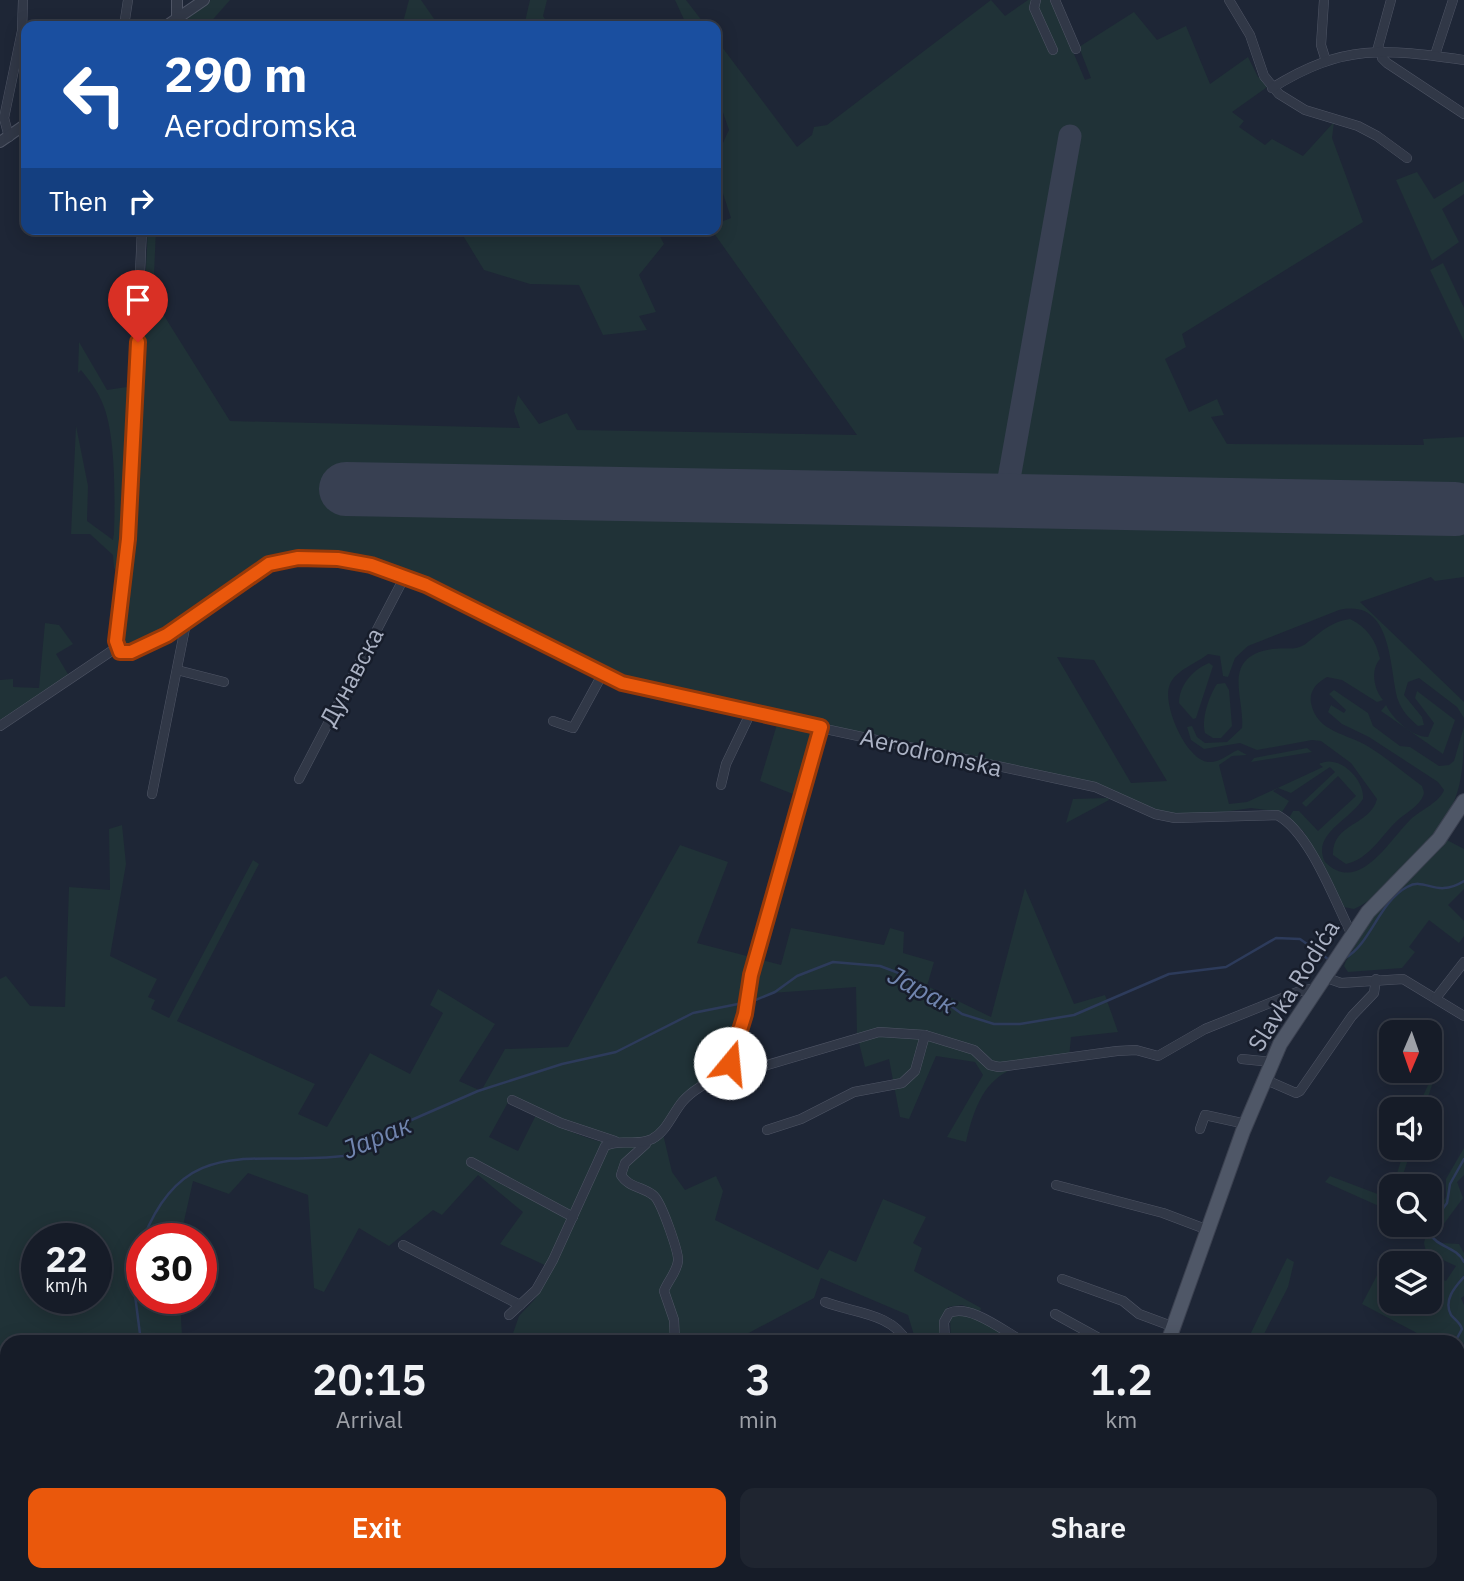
<!DOCTYPE html>
<html lang="en">
<head>
<meta charset="utf-8">
<style>
  body { margin:0; font-family:"IBM Plex Sans",sans-serif; background:#1f2530; color:#f1f3f6; height:100vh; display:flex; flex-direction:column; font-size:26px; white-space:nowrap }
  * { box-sizing:border-box; margin:0 }
  p { font-size:23px; color:#9ea1a8 }
  .icon { flex:none; width:38px; height:38px; fill:none; stroke:currentColor; stroke-width:2; stroke-linecap:round; stroke-linejoin:round }
  .map { position:relative; flex:1; overflow:hidden }
  .side { position:absolute; left:0px; top:1335px; width:1465px; height:247px; display:flex; flex-direction:column; background:#161c28; border-radius:21px 21px 0 0; box-shadow:0 4px 18px #0003,0 0 0 2px #353a45 }
  .side>* { flex:none }
  .banner { position:absolute; left:21px; top:21px; width:700px; height:214px; border-radius:14px; box-shadow:0 4px 18px #0003,0 0 0 2px #353a45; background:#1a4fa0; color:#fff; overflow:hidden }
  .needle { width:46px; rotate:182deg }
  .tools { position:absolute; left:1379px; top:1020px; display:grid; gap:14px }
  .tools a { display:grid; place-items:center; width:63px; height:63px; border-radius:14px; background:#161c28; box-shadow:0 4px 18px #0003,0 0 0 2px #353a45; font-size:35px }
  .speed { position:absolute; left:21px; top:1223px; display:flex; gap:14px; font-size:35px; font-weight:700; text-align:center }
  .speed>* { display:grid; place-content:center; width:91px; height:91px; border-radius:50%; background:#161c28; box-shadow:0 4px 18px #0003,0 0 0 2px #353a45; line-height:1 }
  .speed small { font-size:18px; font-weight:400 }
  .speed .limit { border:10px solid #d22; background:#fff; color:#111 }
  .pin { position:absolute; display:grid; place-items:center; width:60px; height:60px; color:#fff; margin:-72px -30px; border-radius:50% 50% 50% 0; rotate:-45deg; box-shadow:0 0 7px #0007 }
  .pin .icon { rotate:45deg }
  .me { position:absolute; width:77px; margin:-38px; rotate:17deg; stroke-linejoin:round; filter:drop-shadow(0 0 5px #0008) }
  .turn { display:flex; align-items:center; gap:24px; height:147px; padding:0 28px; font-size:32px }
  .turn .icon { width:91px; height:91px; stroke-width:2.5 }
  .turn b { display:block; font-size:49px; line-height:60px }
  .then { display:flex; align-items:center; height:66px; padding:0 28px; background:#0003; gap:14px; font-size:26px }
  .eta { display:flex; justify-content:space-evenly; align-items:center; height:119px; text-align:center }
  .eta b { font-size:42px; font-weight:600; line-height:49px }
  .button { display:flex; gap:14px; margin-top:auto; padding:14px 28px }
  .button a { flex:1; height:80px; border-radius:14px; background:#ea580c; color:#fff; font-size:28px; font-weight:600; line-height:80px; text-align:center }
  .button a+a { background:#1f2530; color:#f1f3f6 }
  .map>svg:first-child { display:block }
  .green { fill:#203237; fill-rule:evenodd }
  .lines { fill:none; stroke-linecap:round; stroke-linejoin:round }
  .stream { stroke:#2d3b5b; stroke-width:2.5 }
  .taxiway { stroke:#384052; stroke-width:23 }
  .runway { stroke:#384052; stroke-width:54 }
  .minor-casing { stroke:#4f5565; stroke-width:10 }
  .tertiary-casing { stroke:#4f5565; stroke-width:12 }
  .primary-casing { stroke:#3b4150; stroke-width:16 }
  .minor { stroke:#313847; stroke-width:9 }
  .tertiary { stroke:#313847; stroke-width:10 }
  .primary { stroke:#4f5767; stroke-width:14 }
  .route-casing { stroke:#983908; stroke-width:18 }
  .route { stroke:#ea580c; stroke-width:12 }
  .labels { text-anchor:middle; stroke-width:5; stroke-linejoin:round; paint-order:stroke }
  .street-label { font-size:24px; fill:#abb2c4; stroke:#171d2b }
  .water-label { font-size:26px; font-style:italic; fill:#7185af; stroke:#171d2b }
</style>
</head>
<body>
<div class="map">
<svg width="1464" height="1581" viewBox="0 0 1464 1581">
  <rect width="100%" height="100%" fill="#1e2636"/>
  <g class="green">
    <polygon points="211,0 230,0 207,26 183,26 190,15"/>
    <polygon points="409,0 421,0 439,26 402,26"/>
    <polygon points="530,0 547,0 543,16 549,26 524,26"/>
    <polygon points="675,0 686,0 706,26 687,26"/>
    <path d="M991,0L1005,16L1028,0H1051L1085,80L1091,78L1079,47L1134,12L1157,40L1186,26L1210,84L1248,57L1258,77L1270,85L1232,112L1244,121L1239,127L1265,145L1272,139L1303,156L1334,122L1332,138L1363,222L1182,334L1186,347L1165,359L1189,412L1217,399L1224,415L1211,417L1227,444L1424,445L1423,439L1464,437V577L1435,581L1431,577L1360,602L1464,702V718L1457,707L1419,678L1408,682L1404,695L1422,717L1424,725L1418,726C1409,718 1402,711 1398,700C1389,671 1394,597 1339,610L1248,646L1235,658L1228,677L1223,676L1220,656L1208,654C1196,664 1177,669 1170,684C1161,703 1186,760 1208,762C1220,763 1228,754 1238,750L1247,755L1232,756L1219,765L1229,804L1247,802L1323,767L1319,764C1338,753 1365,779 1363,799C1350,820 1311,834 1325,862C1359,896 1390,839 1411,819C1421,810 1440,802 1444,790L1438,782L1369,737L1342,724L1328,712L1331,705L1344,713L1346,710L1329,694L1334,690L1368,713L1373,726L1400,746L1410,747L1439,766L1449,765L1454,761L1464,727C1464,802 1453,814 1403,868C1389,883 1373,901 1354,909L1344,907L1304,832L1289,818L1293,811H1299L1318,831L1356,796L1338,776L1306,807L1302,803L1335,772L1330,767L1291,793L1278,788L1273,791L1289,801L1282,812L1251,808L1196,816L1158,811L1110,789L647,687C593,671 549,638 499,616C469,602 436,591 405,579C365,564 320,543 277,558C222,577 185,629 129,649L120,645L132,543L148,229H156L153,298L230,421L520,428L514,411L518,395L539,424L567,413L577,430L857,435L711,229H716V224L731,218C719,178 709,169 729,130L716,92V39L797,147L812,135L814,127L827,125ZM1057,657L1094,660L1167,781L1131,783Z"/>
    <polygon points="1417,172 1434,199 1464,181 1464,194 1442,209 1459,242 1432,261 1396,180"/>
    <polygon points="459,229 656,229 664,244 639,275 656,312 639,316 647,330 603,335 579,285 530,284 484,270"/>
    <polygon points="1443,263 1464,308 1464,341 1430,270"/>
    <path d="M79,342L107,390L133,386L121,578L114,568L113,555L90,534H71L76,426L88,486L87,521L113,540L114,533C115,500 116,432 102,402C97,390 89,380 81,370L78,373Z"/>
    <path d="M1350,619C1367,627 1376,640 1380,659C1370,670 1374,690 1383,700L1377,702L1342,680L1327,677C1317,683 1309,690 1311,703C1317,733 1347,733 1369,747C1387,758 1404,773 1422,786C1423,790 1425,792 1423,796C1420,805 1406,813 1399,819C1382,834 1370,859 1346,864L1333,855C1332,823 1370,826 1377,799L1351,763L1321,741L1312,740L1257,750L1240,743L1204,749L1191,740L1187,727L1192,726L1197,737L1205,743L1227,742L1242,728C1245,698 1220,657 1272,649C1282,647 1294,651 1304,645C1319,634 1329,622 1350,619Z"/>
    <polygon points="45,623 59,625 73,644 56,654 69,676 0,720 0,680 13,679 13,687 39,688"/>
    <path d="M1209,663L1213,666L1196,718L1193,719L1179,703C1179,686 1192,670 1209,663Z"/>
    <path d="M1225,683L1229,690L1232,726L1221,738H1213L1205,733C1201,719 1209,696 1217,684Z"/>
    <path d="M1417,691L1455,720L1443,754L1381,711L1386,705C1393,719 1412,737 1428,737L1434,723L1415,698Z"/>
    <polygon points="778,721 816,732 798,796 760,781"/>
    <polygon points="1307,748 1312,752 1251,762 1254,758"/>
    <polygon points="1108,798 1109,800 1066,823 1073,799"/>
    <path d="M122,825L126,864L110,956L157,979L148,997L155,1000L151,1009L169,1018L253,860L259,864L177,1021L315,1084L298,1114L327,1127L370,1053L410,1074L443,1013L430,1005L438,989L495,1024L459,1081L481,1091L505,1049L568,1047L680,845L728,862L697,943L781,965L791,928L884,945L890,928L904,932L903,953L934,962L927,986L991,1017L1025,888L1074,1004L1105,995L1118,1032L1071,1037L1069,1058C1004,1063 981,1075 966,1142L947,1137L983,1075L975,1062L936,1056L909,1119L900,1117L889,1059L865,1067L857,1035L856,987L771,993L742,1007L721,1075C706,1082 691,1089 680,1101C670,1112 666,1127 654,1136C624,1157 542,1109 512,1095L489,1137L518,1151L536,1115C571,1133 628,1161 663,1134L672,1172L685,1190L716,1176L723,1191L715,1220L818,1270L829,1250L856,1262L883,1199L926,1217L913,1243L922,1248L914,1271L981,1308L980,1312L962,1305L948,1307L941,1321L942,1342H916L908,1315L821,1278L814,1298L745,1335L739,1342H510L519,1316L535,1299L553,1269L500,1244L523,1212L478,1175L442,1215L433,1210L389,1246L359,1228L324,1292L314,1288L308,1195L248,1173L229,1194L193,1181L180,1239H142V1298L180,1299L182,1336L209,1342H7V1575H273L276,1581H0V979L6,976L30,1006L65,1007L69,887L110,890L109,829ZM37,1239H96V1298H37Z"/>
    <polygon points="1445,839 1464,849 1464,889 1448,905 1464,921 1464,936 1459,943 1429,920 1409,947 1415,952 1402,968 1348,972 1344,966 1346,961 1374,915"/>
    <polygon points="1442,1055 1424,1109 1417,1109"/>
    <polygon points="1405,1148 1412,1148 1399,1186 1393,1186"/>
    <polygon points="1464,1148 1464,1175 1457,1182 1463,1198 1434,1237 1441,1243 1459,1244 1464,1253 1464,1296 1461,1298 1464,1305 1464,1343 1458,1349 1458,1342 1434,1342 1362,1304 1385,1260 1396,1263 1391,1264 1391,1302 1430,1302 1430,1275 1446,1281 1456,1266 1426,1252 1424,1243 1430,1217 1432,1218 1446,1197 1446,1179"/>
    <polygon points="1330,1176 1388,1198 1391,1191 1390,1211 1325,1182"/>
    <polygon points="1287,1258 1294,1262 1288,1287 1264,1334 1276,1342 1266,1342 1257,1337 1254,1342 1236,1342 1238,1335 1248,1339"/>
    <polygon points="965,1312 1020,1342 951,1342 950,1318 955,1313"/>
    <polygon points="1458,1353 1464,1361 1464,1394 1458,1400"/>
    <polygon points="1458,1418 1464,1419 1464,1454 1458,1453"/>
    <polygon points="380,1575 574,1575 569,1581 377,1581"/>
    <polygon points="880,1575 997,1575 1004,1580 868,1581"/>
    <polygon points="1365,1575 1410,1575 1410,1581 1373,1581"/>
  </g>
  <g class="lines">
    <g class="stream">
      <path d="M1345,958C1370,945 1379,902 1407,887C1426,876 1435,899 1464,881"/>
      <path d="M1464,1159L1450,1184L1447,1203L1432,1223L1429,1233C1438,1248 1456,1246 1464,1262"/>
      <path d="M143,1239C185,1131 256,1167 343,1156L359,1151L393,1128L478,1091L562,1064L616,1052L693,1013L753,1001L775,992L797,976L833,962L880,966L912,978L962,1014L994,1024H1020L1074,1015L1169,974L1226,967L1276,938L1300,939L1328,959"/>
      <polyline points="141,1342 135,1295 142,1244"/>
      <path d="M1455,1342L1462,1329C1460,1322 1455,1320 1451,1315C1443,1300 1455,1287 1464,1277"/>
      <polyline points="1458,1362 1462,1369 1458,1383"/>
      <polyline points="1402,1575 1402,1581"/>
      <polyline points="250,1581 250,1575"/>
    </g>
    <polyline class="taxiway" points="1005,501 1070,136"/>
    <polyline class="runway" points="346,489 1455,509"/>
    <defs>
      <g id="minor">
        <polyline points="1036,0 1034,8 1053,50"/>
        <polyline points="1055,0 1076,49"/>
        <polyline points="1229,0 1250,35 1264,76 1279,94 1305,110 1358,126 1377,136 1407,158"/>
        <polyline points="1324,0 1321,45 1326,61"/>
        <polyline points="124,26 128,0"/>
        <polyline points="1377,51 1391,0"/>
        <polyline points="1381,51 1382,58 1387,63 1464,114"/>
        <polyline points="1435,55 1453,0"/>
        <path d="M1272,88C1344,43 1385,49 1464,60"/>
        <polyline points="9,137 4,118 22,31 23,0"/>
        <path d="M142,229L128,539L116,641L120,651C165,662 241,561 300,558C430,551 531,656 649,691L1095,787L1155,814L1175,818L1277,815C1310,832 1335,902 1352,935"/>
        <polyline points="177,670 224,682"/>
        <polyline points="553,721 573,728 602,675"/>
        <polyline points="0,726 116,648"/>
        <polyline points="821,727 751,975 745,1014 730,1063 735,1070 747,1071 879,1032 925,1035"/>
        <polyline points="299,779 405,576"/>
        <polyline points="721,785 726,764 751,712"/>
        <polyline points="152,794 186,623"/>
        <polyline points="1324,977 1341,983 1403,979 1464,1016"/>
        <polyline points="1436,998 1464,962"/>
        <polyline points="1242,1059 1272,1062"/>
        <polyline points="1264,1079 1296,1093 1300,1091 1352,1016 1374,993 1376,979"/>
        <polyline points="512,1100 561,1123 615,1141"/>
        <polyline points="1200,1129 1205,1115 1246,1124"/>
        <polyline points="767,1130 801,1119 854,1092 902,1083 915,1071 925,1035 974,1050 990,1065 999,1067 1117,1051 1136,1050 1158,1056 1205,1029 1300,991 1317,988"/>
        <path d="M646,1144L625,1163L621,1175C628,1187 643,1187 653,1195C661,1200 679,1253 678,1261C677,1272 667,1282 664,1291L674,1320L675,1342"/>
        <polyline points="471,1162 573,1217"/>
        <polyline points="1056,1185 1163,1213 1208,1230"/>
        <polyline points="403,1245 520,1305"/>
        <polyline points="1062,1279 1123,1301 1139,1314 1174,1327"/>
        <path d="M825,1302C853,1313 892,1313 907,1342"/>
        <polyline points="1055,1314 1106,1342"/>
        <path d="M509,1315L536,1290L553,1260L605,1146C621,1138 636,1147 652,1139C667,1131 672,1114 683,1101C696,1086 716,1079 733,1069"/>
        <path d="M945,1342L944,1322L949,1313C970,1303 1005,1332 1024,1342"/>
        <polyline points="654,1575 656,1581"/>
        <polyline points="757,1575 765,1581"/>
        <polyline points="808,1581 816,1575"/>
      </g>
      <g id="tertiary">
        <polyline points="177,24 177,0"/>
        <polyline points="166,26 204,0"/>
        <polyline points="0,142 26,124"/>
      </g>
      <g id="primary">
        <polyline points="1168,1342 1243,1131 1280,1044 1368,912 1439,839 1464,801"/>
        <polyline points="1074,1581 1076,1575"/>
      </g>
    </defs>
    <use href="#minor" class="minor-casing"/>
    <use href="#tertiary" class="tertiary-casing"/>
    <use href="#primary" class="primary-casing"/>
    <use href="#minor" class="minor"/>
    <use href="#tertiary" class="tertiary"/>
    <use href="#primary" class="primary"/>
  </g>
  <g class="lines">
    <defs>
      <polyline id="route" points="138,342 128,539 116,641 120,652 131,652 167,635 269,564 298,558 338,559 371,565 426,585 622,683 821,727 751,975 745,1014 730,1063"/>
    </defs>
    <use href="#route" class="route-casing"/>
    <use href="#route" class="route"/>
  </g>
  <g class="labels">
    <g class="street-label">
      <text transform="translate(352 677) rotate(-62)" y="8">Дунавска</text>
      <text transform="translate(931 753) rotate(13)" y="8">Aerodromska</text>
      <text transform="translate(1294 986) rotate(-58)" y="8">Slavka Rodića</text>
    </g>
    <g class="water-label">
      <text transform="translate(922 990) rotate(28)" y="9">Јарак</text>
      <text transform="translate(377 1137) rotate(-23)" y="9">Јарак</text>
    </g>
  </g>
</svg>
<div class="tools">
<a><svg class="needle" viewBox="-14 -14 28 28"><path d="M0-13l5 13h-10z" fill="#e53935"/><path d="M0 13l5-13h-10z" fill="#9ea1a8"/></svg></a>
<a><svg class="icon" aria-label="sound" viewBox="0 0 24 24"><path d="M4 9h4l5-4v14l-5-4H4zM17 9q2 3 0 6"/></svg></a>
<a><svg class="icon" aria-label="search" viewBox="0 0 24 24"><circle cx="10" cy="10" r="6"/><path d="M15 15l6 6"/></svg></a>
<a><svg class="icon" aria-label="layers" viewBox="0 0 24 24"><path d="M12 4l9 5-9 5-9-5zM3 14l9 5 9-5"/></svg></a>
</div>
<div class="speed"><div>22<small>km/h</small></div><div class="limit">30</div></div>
<div class="pin" style="left:138px;top:342px;background:#d93025"><svg class="icon" aria-label="arrive" viewBox="0 0 24 24"><path d="M6 21V4h12l-3 4 3 4H6"/></svg></div>
<svg class="me" style="left:730px;top:1063px" viewBox="-20 -20 40 40"><circle r="19" fill="#fff"/><path d="M0-13L10 11 0 6-10 11z" fill="#ea580c"/></svg>
<div class="banner">
<div class="turn"><svg class="icon" aria-label="left" viewBox="0 0 24 24"><path d="M17 20v-9H6M10 6l-5 5 5 5"/></svg><div><b>290 m</b>Aerodromska</div></div>
<div class="then">Then<svg class="icon" aria-label="right" viewBox="0 0 24 24"><path d="M7 20v-9h11M14 6l5 5-5 5"/></svg></div>
</div>
<section class="side">
<div class="eta">
<div><b>20:15</b><p>Arrival</p></div>
<div><b>3</b><p>min</p></div>
<div><b>1.2</b><p>km</p></div>
</div>
<div class="button"><a>Exit</a><a>Share</a></div>
</section>
</div>
</body>
</html>
